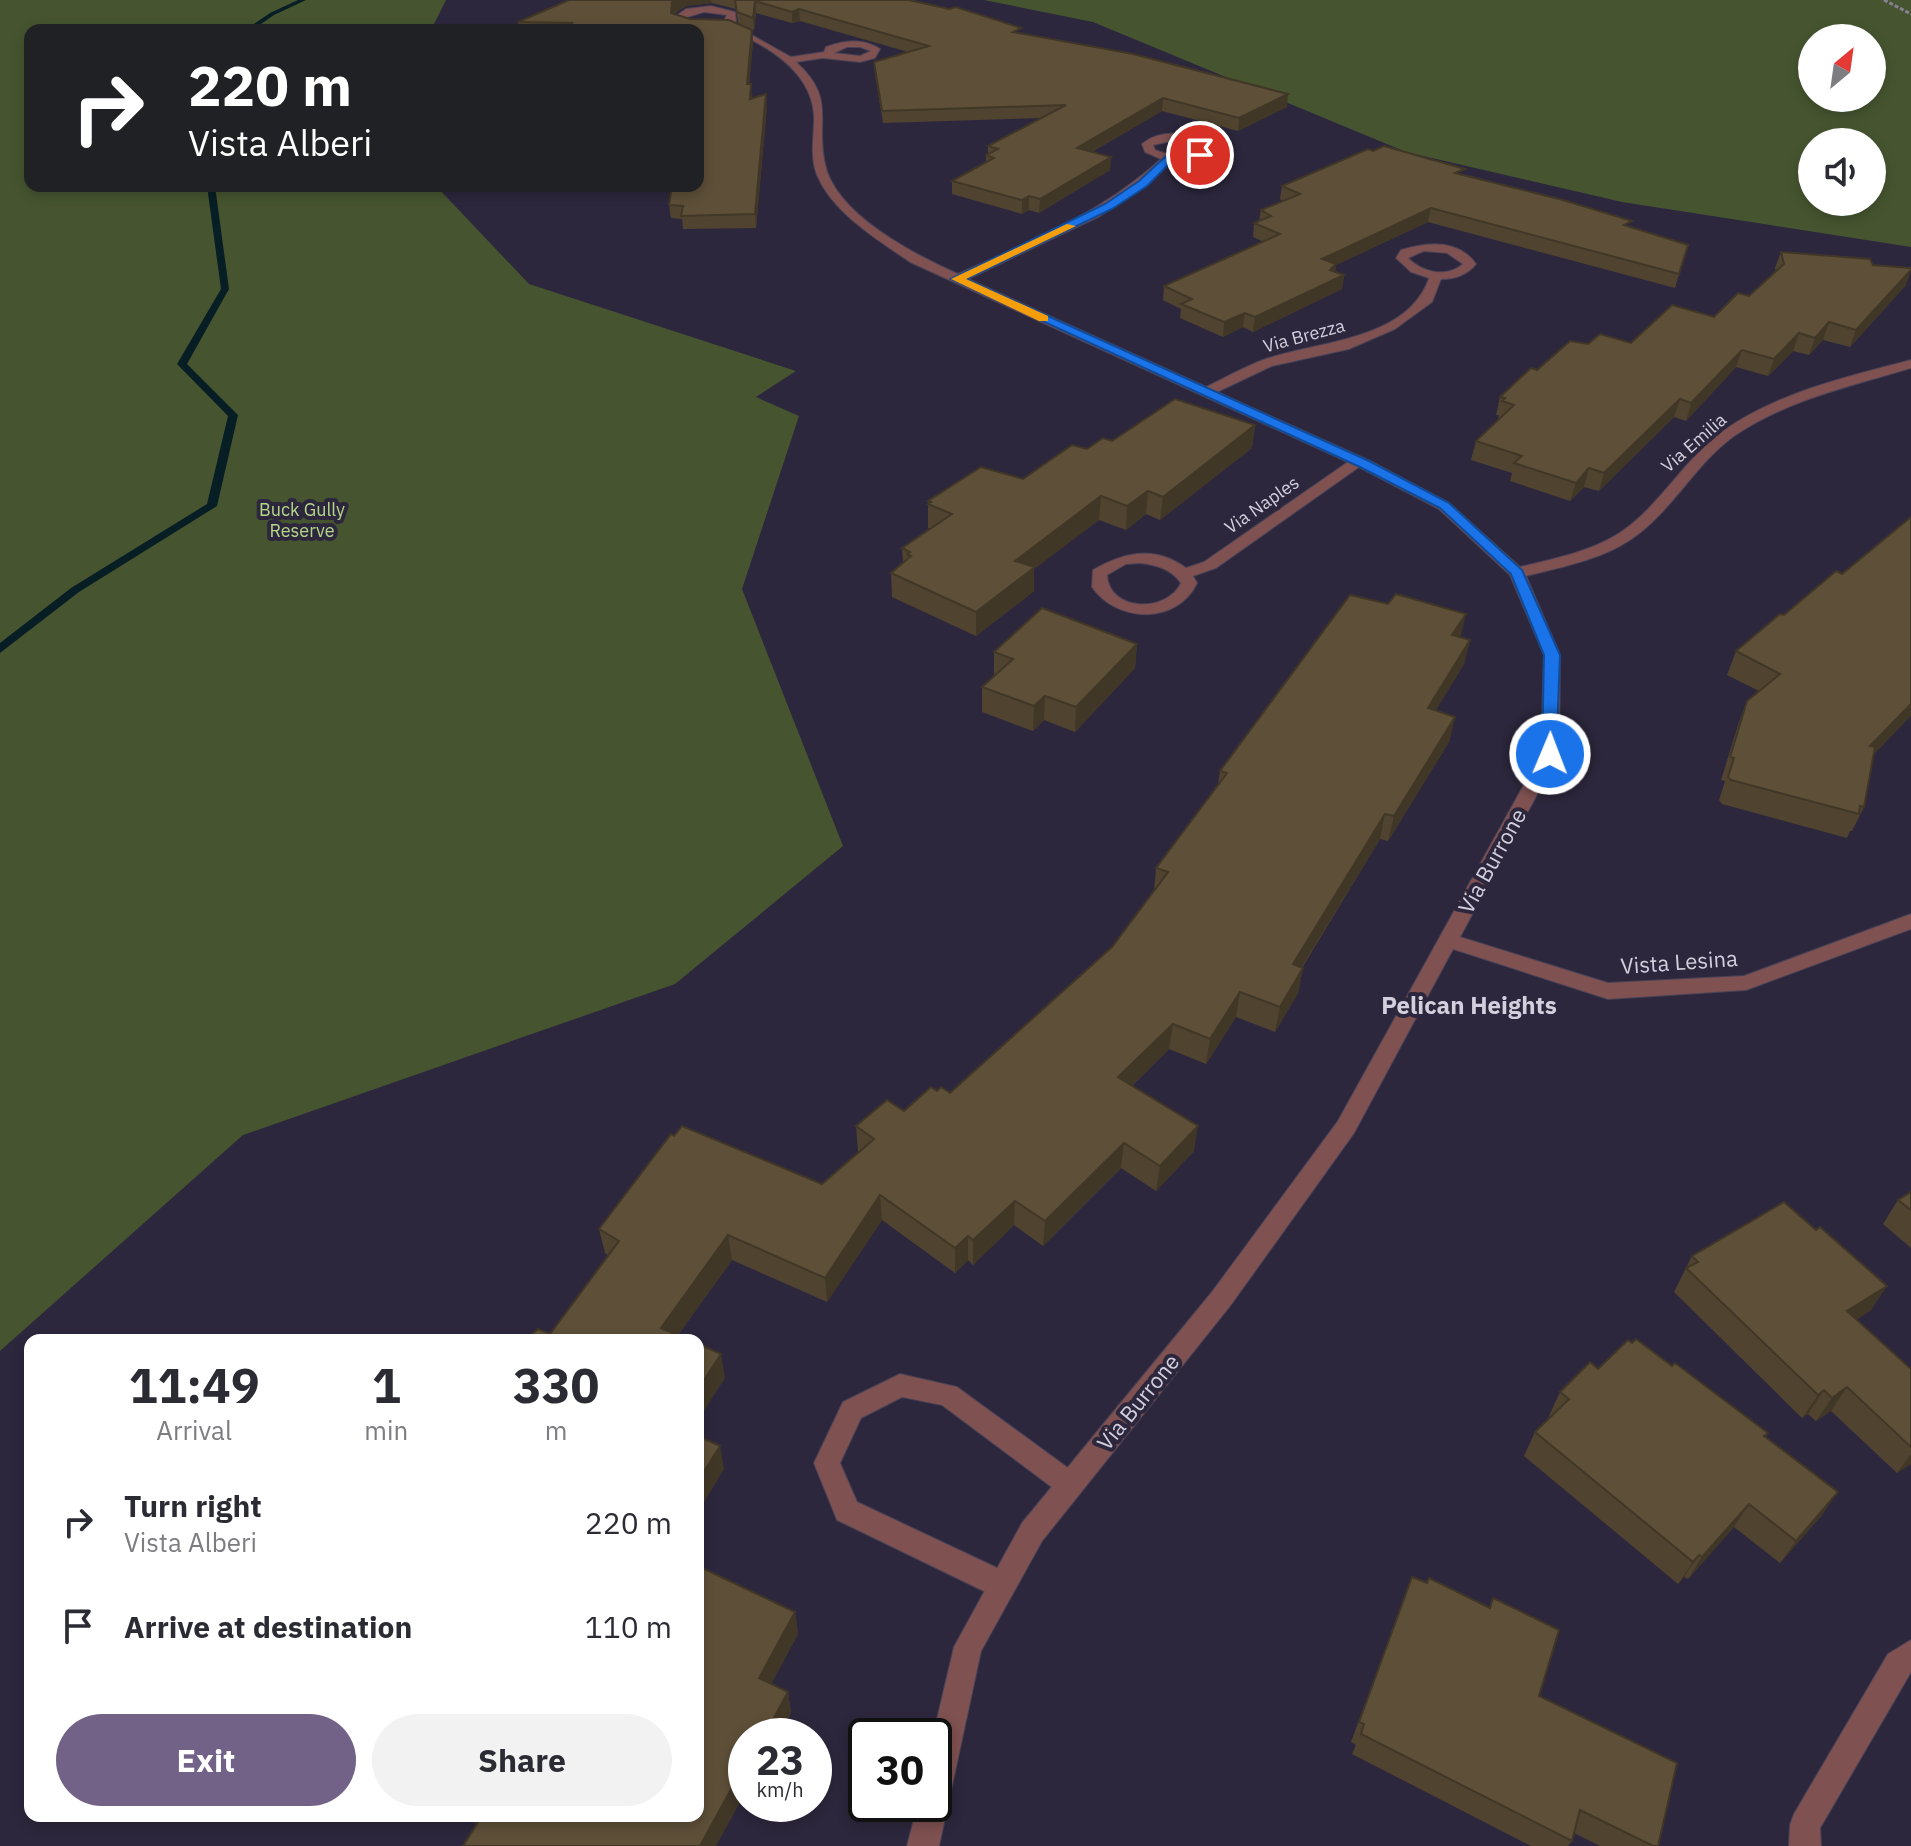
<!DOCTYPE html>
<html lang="en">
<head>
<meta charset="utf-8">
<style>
  body { margin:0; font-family:"IBM Plex Sans",sans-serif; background:#f2f2f3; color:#2b2b33; height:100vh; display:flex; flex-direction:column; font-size:30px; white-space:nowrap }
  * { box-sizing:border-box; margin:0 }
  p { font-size:26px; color:#7c7c81 }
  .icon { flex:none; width:44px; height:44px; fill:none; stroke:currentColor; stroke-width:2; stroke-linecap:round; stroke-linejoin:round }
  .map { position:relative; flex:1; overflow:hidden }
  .sheet { position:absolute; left:24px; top:1334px; width:680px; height:488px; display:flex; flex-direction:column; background:#fff; border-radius:16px; box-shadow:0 4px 12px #0003 }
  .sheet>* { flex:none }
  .top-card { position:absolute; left:24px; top:24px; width:680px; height:168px; border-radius:16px; box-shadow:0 4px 12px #0003; background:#202124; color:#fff; overflow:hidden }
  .needle { width:52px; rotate:29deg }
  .fabs { position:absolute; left:1798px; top:24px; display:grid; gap:16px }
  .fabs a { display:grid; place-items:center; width:88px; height:88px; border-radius:50%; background:#fff; box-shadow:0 4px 12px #0003; font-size:40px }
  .speed { position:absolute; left:728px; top:1718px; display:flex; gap:16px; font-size:40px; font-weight:700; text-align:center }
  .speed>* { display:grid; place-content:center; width:104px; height:104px; border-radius:50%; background:#fff; box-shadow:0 4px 12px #0003; line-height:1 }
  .speed small { font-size:20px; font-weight:400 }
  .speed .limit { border:4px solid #111; border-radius:12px; background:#fff; color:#111 }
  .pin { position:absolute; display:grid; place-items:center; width:68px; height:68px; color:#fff; margin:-34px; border:4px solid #fff; border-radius:50%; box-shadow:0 2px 8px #0007 }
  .me { position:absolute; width:88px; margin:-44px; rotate:1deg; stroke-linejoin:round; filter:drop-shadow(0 0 6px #0008) }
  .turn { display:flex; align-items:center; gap:28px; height:168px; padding:0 32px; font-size:36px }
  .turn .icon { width:104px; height:104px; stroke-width:2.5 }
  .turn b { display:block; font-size:56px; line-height:68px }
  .eta { display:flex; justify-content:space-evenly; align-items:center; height:136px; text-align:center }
  .eta b { font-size:48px; font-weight:700; line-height:56px }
  .primary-button { display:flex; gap:16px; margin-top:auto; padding:16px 32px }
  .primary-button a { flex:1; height:92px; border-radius:48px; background:#726288; color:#fff; font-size:32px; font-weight:700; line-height:92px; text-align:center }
  .primary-button a+a { background:#f2f2f3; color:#2b2b33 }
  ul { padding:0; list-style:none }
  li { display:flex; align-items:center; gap:24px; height:104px; padding:0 32px }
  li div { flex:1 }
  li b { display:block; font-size:30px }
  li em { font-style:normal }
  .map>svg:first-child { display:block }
  .green { fill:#465530; fill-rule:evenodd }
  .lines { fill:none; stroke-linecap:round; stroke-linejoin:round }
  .stream { fill:#081e25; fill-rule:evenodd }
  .lane-casing { stroke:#484257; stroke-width:2 }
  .street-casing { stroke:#484257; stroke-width:2 }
  .path { stroke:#868193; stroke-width:3; stroke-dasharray:4 2; stroke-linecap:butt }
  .lane { fill:#7f5151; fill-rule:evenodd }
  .street { fill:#7f5151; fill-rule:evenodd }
  .wall { fill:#504430 }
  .shaded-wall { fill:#413727 }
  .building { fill:#5d4f38; stroke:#413727; stroke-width:2 }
  .route { fill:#1a73e8; stroke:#114b97; stroke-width:2 }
  .slow { fill:#f59e0b }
  .labels { text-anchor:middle; stroke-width:8; stroke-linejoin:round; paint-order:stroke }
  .far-street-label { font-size:18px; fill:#d3d0de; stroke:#2d273d }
  .far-park-label { font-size:18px; fill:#b6d688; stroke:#2d273d }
  .street-label { font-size:22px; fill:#d3d0de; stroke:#2d273d }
  .neighbourhood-label { font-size:24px; font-weight:bold; fill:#d3d0de; stroke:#2d273d }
</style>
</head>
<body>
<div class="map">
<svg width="1911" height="1846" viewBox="0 0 1911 1846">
  <rect width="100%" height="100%" fill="#2d273d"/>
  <g class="green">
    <polygon points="0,0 446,0 431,30 30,30 30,186 436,186 529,284 796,371 756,397 799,416 742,589 843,846 675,984 243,1135 0,1351"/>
    <path d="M984,0H1911V247L1622,202L1406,152L1093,22ZM1812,38H1872V98H1812ZM1812,142H1872V202H1812Z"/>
  </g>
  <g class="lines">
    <g class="stream">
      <polygon points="298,0 306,0 274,15 252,30 245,30 270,13"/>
      <polygon points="207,186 215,186 229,289 187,364 238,415 217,506 79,592 0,653 0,643 71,588 207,504 228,416 177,364 221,289"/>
    </g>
    <defs>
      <polygon id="lane" points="900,1374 957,1387 1079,1476 1083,1485 1079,1494 1070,1497 1061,1494 942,1405 902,1397 861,1418 840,1463 857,1502 1012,1575 1016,1585 1012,1595 1002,1599 992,1595 837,1520 814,1463 843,1402"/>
      <g id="street">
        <path d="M711,6L735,12L736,21L732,24L791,57L824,52L826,47C845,40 863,38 880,49L875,58L860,62L823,58L796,62C837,99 815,120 825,164C835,214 915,255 958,274C1030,242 1102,213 1161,159L1145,152L1142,144C1160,129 1189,131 1208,145L1202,157L1172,161L1150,181L1100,216L968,279L1206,387C1225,378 1244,367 1263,360C1316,341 1408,341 1429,278L1411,272L1396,258L1401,250C1427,242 1458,239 1476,264C1467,275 1455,279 1441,279L1432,302L1395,329L1349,349L1272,366L1217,392L1370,461L1449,503L1520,567C1553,559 1589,552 1618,534C1659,508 1683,460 1723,431C1777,393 1848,376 1911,360V368C1851,386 1787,400 1734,436C1694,465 1671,513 1630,540C1600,560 1561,567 1526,576L1560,655L1559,754L1460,937L1608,983L1744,976L1911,914V929L1746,990L1608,999L1453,949L1354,1133L1230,1306L1042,1541L981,1651L939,1846H907L918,1804H934L933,1736L954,1647L1022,1523L1212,1292L1338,1121L1541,754L1544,655L1510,575L1439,509L1359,467L1216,568L1193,576L1197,583C1177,625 1117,623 1092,587L1093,570C1124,552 1155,545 1186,568L1204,562L1348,462L910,262C877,239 833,213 817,175C809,155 815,134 814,114C810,67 759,41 721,26L727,15L704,12L684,18L699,24L696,29L682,26L673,18L686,9ZM847,47H860L871,51L860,56L834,53ZM1176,140L1198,148C1186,160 1169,155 1155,150L1153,145ZM1424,251L1447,253L1463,264C1447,278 1423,273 1408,258ZM1140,563C1157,565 1171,569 1181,583C1167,613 1109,612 1107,575L1126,564Z"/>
        <polygon points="1911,1640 1911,1672 1820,1828 1821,1846 1789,1846 1790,1825 1794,1814 1888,1654"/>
      </g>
    </defs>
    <use href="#lane" class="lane-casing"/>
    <use href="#street" class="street-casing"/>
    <polyline class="path" points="1884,0 1911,14"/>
    <use href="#lane" class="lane"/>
    <use href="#street" class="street"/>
  </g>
  <g class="wall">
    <polygon points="569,0 909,0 1021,34 1287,107 1238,131 1162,111 1092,152 1110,170 1039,213 1029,210 1022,214 952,194 952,181 986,162 986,155 988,154 988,146 1040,118 883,123 875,74 874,62 908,52 800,21 792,23 756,13 754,30 738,23 736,9 712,3 686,6 673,14 690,19 752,30 753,42 749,84 752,98 767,106 756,228 683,229 682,219 671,218 669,205 671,191 643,192 642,186 698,186 698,30 519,30 518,22"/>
    <polygon points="1464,176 1688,245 1675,288 1428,222 1336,265 1335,272 1344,275 1342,289 1253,332 1243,327 1223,337 1180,318 1181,309 1163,300 1164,286 1264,242 1253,237 1254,223 1259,221 1261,210 1283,201 1280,199 1282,186"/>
    <polygon points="1781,252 1873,265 1906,285 1850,347 1823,340 1809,355 1793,351 1768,376 1736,367 1686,421 1674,417 1599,491 1584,487 1570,501 1510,481 1512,473 1471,460 1476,441 1499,419 1498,419 1499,415 1496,415 1500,397 1537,370 1588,344 1631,343 1714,317 1749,296 1776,272 1775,268"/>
    <polygon points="1255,425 1252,448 1160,520 1146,514 1126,530 1099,520 1034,569 1034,591 976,636 892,597 891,573 903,563 902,548 931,529 928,528 928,501 1023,479 1087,449 1112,441"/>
    <polygon points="1388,604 1466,614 1460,637 1470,640 1464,664 1435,711 1455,717 1449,742 1388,841 1380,839 1302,968 1303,968 1298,993 1275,1032 1236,1017 1206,1064 1169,1049 1132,1086 1194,1151 1156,1191 1121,1168 1043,1246 1014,1225 973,1265 968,1260 955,1273 882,1220 827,1302 732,1260 678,1335 550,1334 608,1255 605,1253 599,1229 822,1184 859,1152 858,1151 856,1126 904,1111 937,1091 950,1093 1112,947 1154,892 1156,868 1218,785 1220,771"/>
    <polygon points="1780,614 1874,754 1864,807 1852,831 1850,831 1847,838 1722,804 1719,800 1725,781 1721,780 1738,725 1747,701 1759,691 1727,675 1736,651"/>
    <polygon points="1137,644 1135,668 1075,732 1044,720 1033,731 982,712 982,687 994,676 994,652"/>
    <polygon points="1911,1190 1911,1248 1883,1224 1898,1200 1909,1194"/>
    <polygon points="1692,1256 1871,1310 1856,1320 1911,1369 1911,1464 1897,1473 1831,1411 1816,1421 1808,1414 1802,1418 1674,1292"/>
    <polygon points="1672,1366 1768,1433 1765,1437 1822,1515 1780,1563 1734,1527 1688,1579 1684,1577 1678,1584 1524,1456 1535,1432 1550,1417 1549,1416 1560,1392 1598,1369"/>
    <polygon points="1412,1577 1426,1583 1489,1607 1493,1598 1539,1696 1658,1846 1600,1846 1574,1833 1572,1841 1568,1846 1531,1846 1352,1754 1356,1745 1351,1742"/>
    <polygon points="795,1612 798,1634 771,1684 788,1692 791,1713 746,1736 746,1794 476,1825 474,1820"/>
  </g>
  <g class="shaded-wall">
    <polygon points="675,0 711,0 712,3 686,6 673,13 671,13 672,2"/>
    <polygon points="755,1 756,13 754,30 753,18"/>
    <polygon points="799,9 800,21 792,23 792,12"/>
    <polygon points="752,30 753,42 748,97 747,84"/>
    <polygon points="766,94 767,106 756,228 755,214"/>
    <polygon points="1288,94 1287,107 1238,131 1239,118"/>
    <polygon points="1163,98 1162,111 1076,161 1077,148"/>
    <polygon points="1111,157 1110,170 1039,213 1040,199"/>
    <polygon points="1029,196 1029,210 1022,214 1022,200"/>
    <polygon points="1431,208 1428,222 1336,265 1334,279 1344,275 1342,289 1253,332 1255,317 1322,259"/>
    <polygon points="1911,270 1906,285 1850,347 1856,330"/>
    <polygon points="1245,313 1243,327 1223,337 1224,322"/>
    <polygon points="1829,322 1823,340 1809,355 1815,338"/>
    <polygon points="1799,333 1793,351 1768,376 1774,359"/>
    <polygon points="1742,350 1736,367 1686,421 1691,403"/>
    <polygon points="1680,399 1674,417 1599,491 1604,473"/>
    <polygon points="1255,425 1252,448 1160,520 1163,497"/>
    <polygon points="1589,468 1584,487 1570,501 1576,483"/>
    <polygon points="1148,491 1146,514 1126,530 1127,506"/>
    <polygon points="1101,496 1099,520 1034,569 1034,591 976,636 976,612 1015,561"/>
    <polygon points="1466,614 1460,638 1452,635"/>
    <polygon points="1470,640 1464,664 1422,733 1428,708"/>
    <polygon points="1137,644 1135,668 1075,732 1076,707"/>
    <polygon points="1045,696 1044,720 1033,731 1034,706"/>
    <polygon points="1911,704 1911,716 1859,770 1870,746"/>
    <polygon points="1455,717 1449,742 1388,841 1394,816"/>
    <polygon points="1385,814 1380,839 1288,989 1293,964"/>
    <polygon points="1303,968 1298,993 1275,1032 1280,1007"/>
    <polygon points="1240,992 1236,1017 1206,1064 1210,1039"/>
    <polygon points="1173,1024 1169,1049 1115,1102 1118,1077"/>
    <polygon points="1198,1126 1194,1151 1156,1191 1160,1166"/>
    <polygon points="1124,1143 1121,1168 1043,1246 1045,1221"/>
    <polygon points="880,1195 882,1220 827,1302 825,1278"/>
    <polygon points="1015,1201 1014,1225 973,1265 973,1240"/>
    <polygon points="728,1235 732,1260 674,1340 661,1328"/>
    <polygon points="968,1236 968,1260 955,1273 955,1248"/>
    <polygon points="1887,1286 1871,1310 1832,1335 1847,1311"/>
    <polygon points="721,1354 725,1378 698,1420 698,1389"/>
    <polygon points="1847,1387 1831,1411 1816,1421 1832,1398"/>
    <polygon points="1824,1390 1808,1414 1802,1418 1818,1395"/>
    <polygon points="720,1446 724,1469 698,1512 698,1481"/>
    <polygon points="1911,1454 1911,1464 1897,1473"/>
    <polygon points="1838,1492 1822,1515 1780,1563 1796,1541"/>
    <polygon points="1749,1504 1734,1527 1688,1579 1702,1557"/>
    <polygon points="1699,1555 1684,1577 1678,1584 1693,1562"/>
    <polygon points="795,1612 798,1634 763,1699 759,1678"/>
    <polygon points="788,1692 791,1713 779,1736 764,1736"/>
    <polygon points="740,1773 745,1793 716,1846 700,1846"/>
  </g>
  <g class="building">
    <polygon points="569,0 675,0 672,2 671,13 690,19 729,20 752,30 747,84 751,84 750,99 766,94 755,214 681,216 683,206 669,205 672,186 698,186 698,30 567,30 572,23 518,22"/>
    <polygon points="735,0 909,0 949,9 956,7 1021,28 1013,32 1133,54 1288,94 1239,118 1163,98 1077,148 1111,157 1040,199 1029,196 1022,200 952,181 994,158 986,155 998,149 988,146 1066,105 882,111 874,62 929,46 799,9 792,12 755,1 753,18 737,12"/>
    <polygon points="1384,146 1465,169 1455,173 1563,200 1632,221 1624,225 1688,245 1679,274 1431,208 1322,259 1336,264 1330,270 1344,275 1255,317 1245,313 1224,322 1181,304 1192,299 1164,286 1280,234 1254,223 1271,216 1261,210 1300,194 1282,186 1368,149 1373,151"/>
    <polygon points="1781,252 1870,259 1873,265 1911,268 1911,270 1856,330 1829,322 1815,338 1799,333 1774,359 1742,350 1691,403 1680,399 1604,473 1589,468 1576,483 1514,463 1522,456 1476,441 1514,405 1502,401 1505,398 1500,397 1531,368 1537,370 1570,341 1588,344 1600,334 1631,343 1672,305 1714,317 1738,293 1749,296 1784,264"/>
    <polygon points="1175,399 1255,425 1163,497 1148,491 1127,506 1101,496 1015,561 1035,567 976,612 891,573 911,556 907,554 910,552 902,548 952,514 928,504 931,502 928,501 981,467 1023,479 1072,445 1087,449 1103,438 1112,441"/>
    <polygon points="1911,517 1911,704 1870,746 1875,747 1864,807 1860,806 1859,814 1731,780 1728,777 1734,758 1730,757 1747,701 1780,674 1736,651 1780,614 1784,615 1836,571 1842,574"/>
    <polygon points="1396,594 1466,614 1452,635 1470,640 1428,708 1455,717 1394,816 1385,814 1293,964 1303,968 1280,1007 1240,992 1210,1039 1173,1024 1118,1077 1198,1126 1160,1166 1124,1143 1045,1221 1015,1201 973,1240 968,1236 955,1248 880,1195 825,1278 728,1235 661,1328 689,1340 527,1340 532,1334 538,1329 550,1334 619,1241 599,1229 671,1134 674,1136 682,1126 822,1184 874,1139 856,1126 887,1100 904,1111 931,1087 937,1091 941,1087 950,1093 1112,947 1168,872 1156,868 1227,773 1220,771 1350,595 1388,604"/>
    <polygon points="1042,608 1137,644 1076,707 1045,696 1034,706 982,687 1013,659 994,652"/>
    <polygon points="1911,1192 1911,1210 1898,1200"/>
    <polygon points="1784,1202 1816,1230 1820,1227 1887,1286 1847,1311 1911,1369 1911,1447 1847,1387 1832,1398 1824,1390 1818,1395 1686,1268 1698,1262 1692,1256"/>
    <polygon points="1636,1339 1672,1366 1675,1363 1768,1433 1764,1436 1838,1492 1796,1541 1749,1504 1702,1557 1699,1555 1693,1562 1535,1432 1569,1399 1560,1392 1590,1362 1598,1369 1628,1340 1632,1343"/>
    <polygon points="698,1344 721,1354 698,1389"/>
    <polygon points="698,1436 720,1446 698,1481"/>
    <polygon points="698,1566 795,1612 759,1678 788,1692 764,1736 746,1736 746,1771 743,1775 740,1773 700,1846 463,1846 478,1822 474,1820 476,1816 698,1816"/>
    <polygon points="1412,1577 1427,1583 1429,1578 1490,1608 1493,1598 1559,1630 1539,1696 1677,1763 1658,1846 1653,1846 1580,1810 1572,1841 1361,1734 1364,1724 1359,1722"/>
  </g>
  <polygon class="route" points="1200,152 1203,157 1172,161 1147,186 1112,209 966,279 1369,461 1449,503 1522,570 1560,655 1556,758 1550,760 1542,754 1544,655 1511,574 1440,508 1360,467 951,279 1105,204 1139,181 1166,156"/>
  <polygon class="slow" points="1067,224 1076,226 966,279 1048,316 1048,321 1039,321 951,279"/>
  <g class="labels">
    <g class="far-street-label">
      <text transform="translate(1304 336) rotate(-15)" y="6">Via Brezza</text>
      <text transform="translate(1694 443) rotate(-41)" y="6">Via Emilia</text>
      <text transform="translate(1262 505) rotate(-35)" y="6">Via Naples</text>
    </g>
    <g class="far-park-label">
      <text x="302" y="516">Buck Gully<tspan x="302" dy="21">Reserve</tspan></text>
    </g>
    <g class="street-label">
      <text transform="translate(1492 861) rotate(-61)" y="8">Via Burrone</text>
      <text transform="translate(1679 962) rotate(-4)" y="8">Vista Lesina</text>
      <text transform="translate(1138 1402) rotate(-51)" y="8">Via Burrone</text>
    </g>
    <g class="neighbourhood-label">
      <text x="1469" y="1014">Pelican Heights</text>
    </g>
  </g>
</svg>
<div class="fabs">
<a><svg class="needle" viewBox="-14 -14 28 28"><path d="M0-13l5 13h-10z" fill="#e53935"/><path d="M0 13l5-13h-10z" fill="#7c7c81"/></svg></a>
<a><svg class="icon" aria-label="sound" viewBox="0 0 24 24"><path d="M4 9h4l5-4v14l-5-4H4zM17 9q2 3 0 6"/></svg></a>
</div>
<div class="speed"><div>23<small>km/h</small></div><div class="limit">30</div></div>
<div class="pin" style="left:1200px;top:155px;background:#d93025"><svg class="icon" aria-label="arrive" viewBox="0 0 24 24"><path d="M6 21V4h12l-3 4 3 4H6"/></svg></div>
<svg class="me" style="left:1550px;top:754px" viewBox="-20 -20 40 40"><circle r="17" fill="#1a73e8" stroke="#fff" stroke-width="3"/><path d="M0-11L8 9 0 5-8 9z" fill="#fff"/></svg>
<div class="top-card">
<div class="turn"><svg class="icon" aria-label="right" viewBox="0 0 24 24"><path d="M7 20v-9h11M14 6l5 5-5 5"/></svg><div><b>220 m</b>Vista Alberi</div></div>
</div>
<section class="sheet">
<div class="eta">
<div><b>11:49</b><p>Arrival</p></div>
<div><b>1</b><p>min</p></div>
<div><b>330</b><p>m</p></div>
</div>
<ul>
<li><svg class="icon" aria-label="right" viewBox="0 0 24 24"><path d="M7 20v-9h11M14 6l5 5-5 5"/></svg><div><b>Turn right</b><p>Vista Alberi</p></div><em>220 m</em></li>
<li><svg class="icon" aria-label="arrive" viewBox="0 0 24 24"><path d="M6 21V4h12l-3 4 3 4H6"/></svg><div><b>Arrive at destination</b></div><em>110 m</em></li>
</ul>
<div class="primary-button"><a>Exit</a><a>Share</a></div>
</section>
</div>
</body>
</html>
